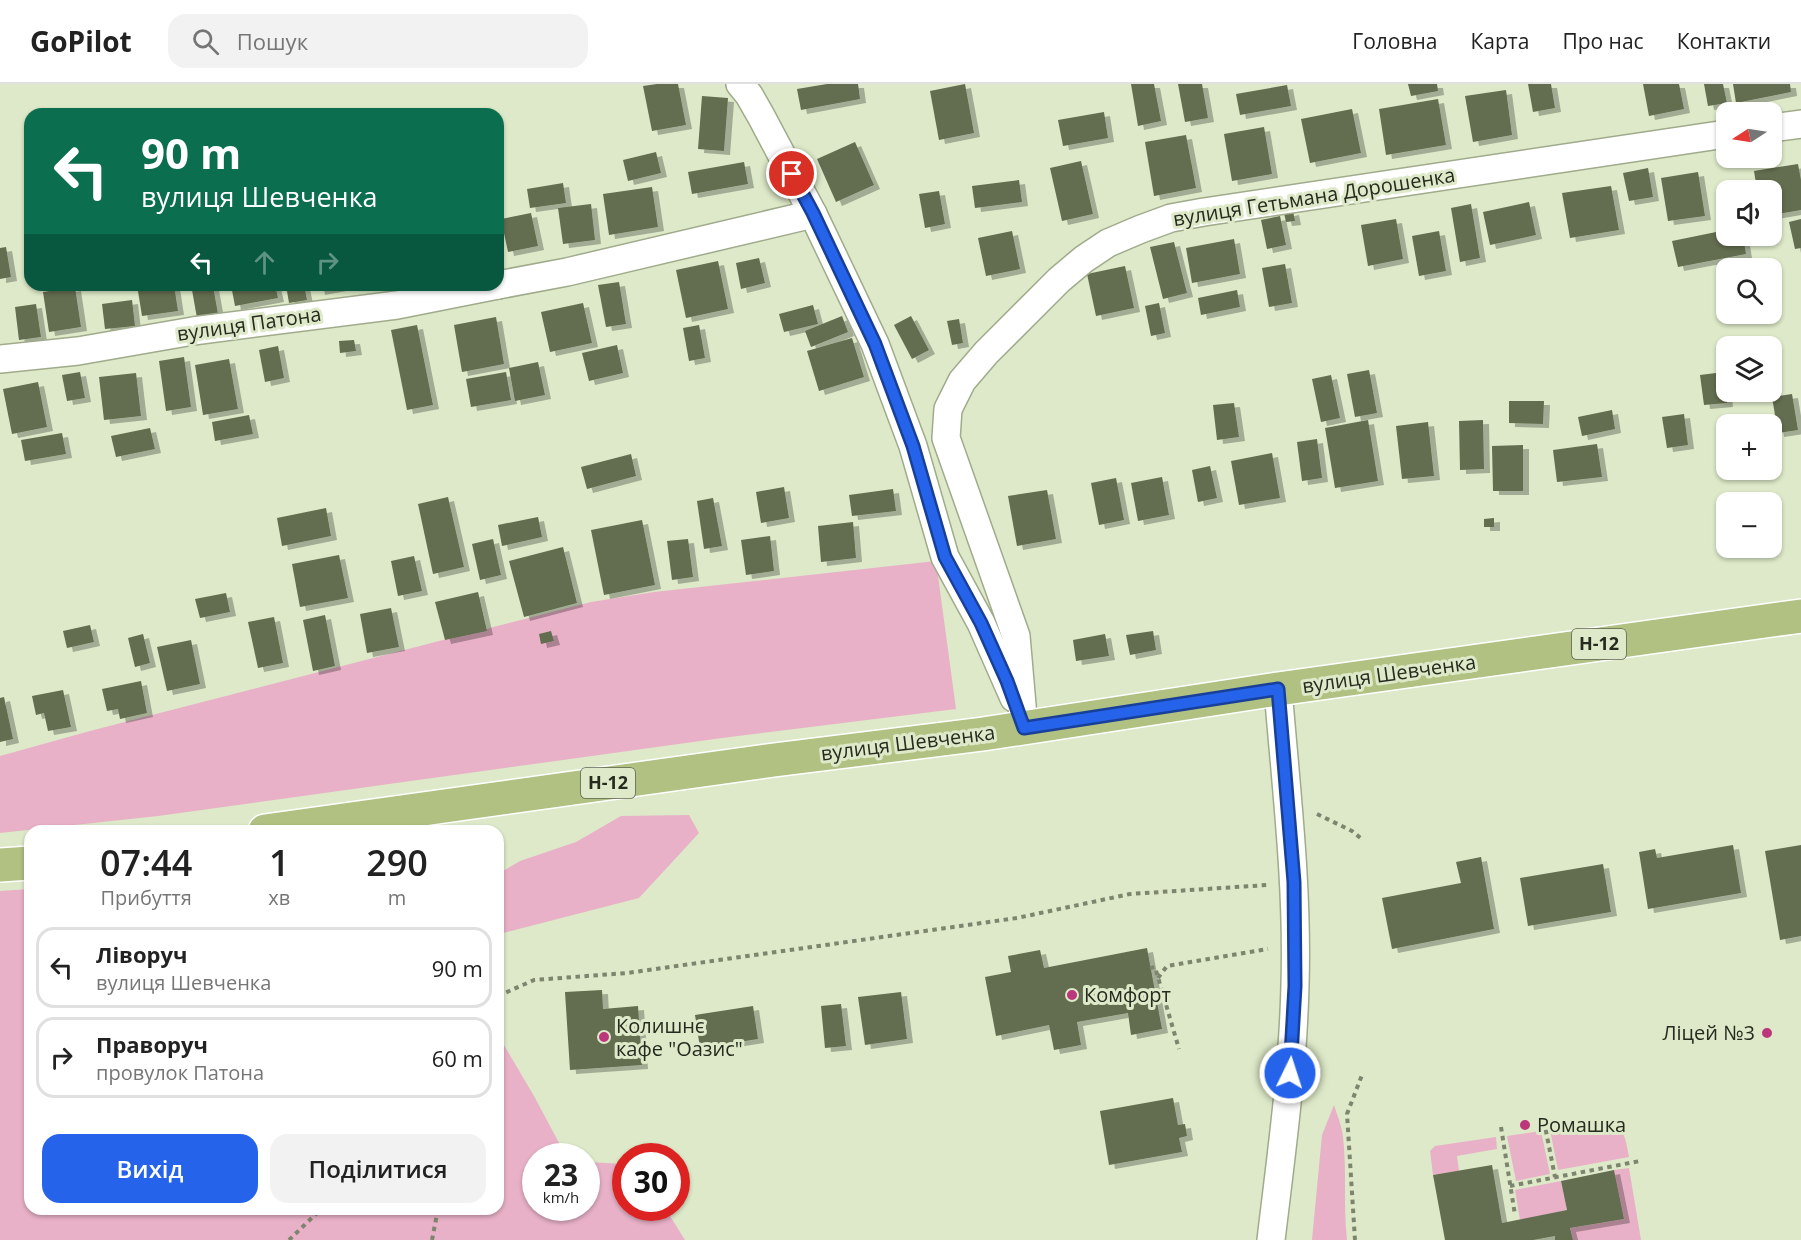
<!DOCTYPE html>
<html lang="uk">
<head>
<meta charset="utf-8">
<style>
  body { margin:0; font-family:"Open Sans",sans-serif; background:#f2f2f2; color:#222; height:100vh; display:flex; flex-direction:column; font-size:22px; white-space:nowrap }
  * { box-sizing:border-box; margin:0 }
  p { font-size:20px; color:#767676 }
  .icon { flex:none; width:33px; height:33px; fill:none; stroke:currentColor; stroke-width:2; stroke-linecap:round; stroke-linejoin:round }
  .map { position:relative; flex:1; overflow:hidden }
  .panel { position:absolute; left:24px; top:741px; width:480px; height:390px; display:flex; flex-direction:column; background:#fff; border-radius:18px; box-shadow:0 2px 4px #0004 }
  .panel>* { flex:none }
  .banner { position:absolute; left:24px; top:24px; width:480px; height:183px; border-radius:18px; box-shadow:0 2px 4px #0004; background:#0b6e4f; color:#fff; overflow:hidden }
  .needle { width:39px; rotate:258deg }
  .controls { position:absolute; left:1716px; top:18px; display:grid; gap:12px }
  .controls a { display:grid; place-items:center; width:66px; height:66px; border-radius:12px; background:#fff; box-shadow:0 2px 4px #0004; font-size:30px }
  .speed { position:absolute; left:522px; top:1059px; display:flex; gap:12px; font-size:30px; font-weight:700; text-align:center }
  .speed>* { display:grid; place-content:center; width:78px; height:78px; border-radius:50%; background:#fff; box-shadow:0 2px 4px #0004; line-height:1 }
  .speed small { font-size:15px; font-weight:400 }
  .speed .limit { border:9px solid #d22; background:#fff; color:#111 }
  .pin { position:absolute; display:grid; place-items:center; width:51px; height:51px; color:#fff; margin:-26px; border:3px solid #fff; border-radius:50%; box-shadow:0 2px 6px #0007 }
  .me { position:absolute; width:66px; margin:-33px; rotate:4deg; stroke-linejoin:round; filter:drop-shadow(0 0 4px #0008) }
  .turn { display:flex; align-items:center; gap:21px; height:126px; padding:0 18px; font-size:27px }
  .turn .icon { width:78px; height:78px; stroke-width:2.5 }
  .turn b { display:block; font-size:42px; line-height:51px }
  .lanes { display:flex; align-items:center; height:57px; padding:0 18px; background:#0003; justify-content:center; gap:30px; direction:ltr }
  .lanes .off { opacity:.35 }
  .eta { display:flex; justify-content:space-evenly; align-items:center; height:102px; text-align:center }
  .eta b { font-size:36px; font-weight:600; line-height:42px }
  .button { display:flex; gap:12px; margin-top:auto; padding:12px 18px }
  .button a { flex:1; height:69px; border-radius:18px; background:#2563eb; color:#fff; font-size:24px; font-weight:600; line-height:69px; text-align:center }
  .button a+a { background:#f2f2f2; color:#222 }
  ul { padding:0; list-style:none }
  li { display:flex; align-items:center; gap:18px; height:81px; margin:0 12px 9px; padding:0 6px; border:3px solid #e0e0e0; border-radius:18px }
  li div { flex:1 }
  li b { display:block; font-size:22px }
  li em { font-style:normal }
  header { display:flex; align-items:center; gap:36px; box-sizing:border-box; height:84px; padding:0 30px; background:#fff; border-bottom:2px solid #e0e0e0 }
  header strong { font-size:28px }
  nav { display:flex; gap:33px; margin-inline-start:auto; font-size:21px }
  .search { width:420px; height:54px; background:#f2f2f2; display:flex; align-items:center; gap:15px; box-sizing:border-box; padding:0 21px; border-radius:18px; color:#767676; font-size:22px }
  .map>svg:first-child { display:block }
  .green { fill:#e8b1c7 }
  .building { fill:#636d50; filter:url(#shadow) }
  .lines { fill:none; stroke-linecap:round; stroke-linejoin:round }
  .minor-casing { stroke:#a0ab8c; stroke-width:30 }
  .primary-casing { stroke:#fff; stroke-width:36 }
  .path { stroke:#7d856f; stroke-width:4; stroke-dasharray:4.5 4.5; stroke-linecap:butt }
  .minor { stroke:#fff; stroke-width:27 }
  .primary { stroke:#b0c182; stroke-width:33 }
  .route-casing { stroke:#184099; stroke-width:15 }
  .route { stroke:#2563eb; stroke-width:10 }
  .poi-dot { fill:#bb367a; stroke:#dde9c8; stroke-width:2 }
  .labels { text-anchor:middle; stroke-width:6; stroke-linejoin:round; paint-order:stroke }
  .shield { fill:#dde9c8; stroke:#5e6452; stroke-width:1.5 }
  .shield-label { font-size:18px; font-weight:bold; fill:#272b1f }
  .street-label { font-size:20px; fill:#272b1f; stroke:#dde9c8 }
  .poi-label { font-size:20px; fill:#272b1f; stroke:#dde9c8; text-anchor:start }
</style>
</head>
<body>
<header>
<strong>GoPilot</strong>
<div class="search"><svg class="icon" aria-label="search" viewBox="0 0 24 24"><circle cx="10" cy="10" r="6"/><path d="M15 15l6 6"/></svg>Пошук</div>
<nav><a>Головна</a><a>Карта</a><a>Про нас</a><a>Контакти</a></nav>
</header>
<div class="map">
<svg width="1801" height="1156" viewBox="0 0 1801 1156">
  <defs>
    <filter id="shadow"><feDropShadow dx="6" dy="4" stdDeviation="0" flood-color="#0004"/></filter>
  </defs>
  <rect width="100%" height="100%" fill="#dde9c8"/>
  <g class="green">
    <polygon points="936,477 956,625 722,654 158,732 0,749 0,672 90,647 591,518 654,508"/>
    <polygon points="689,731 699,749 639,814 499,850 498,790 520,777 576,758 621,732"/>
    <polygon points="30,805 30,1125 498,1125 498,951 534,1012 566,1072 536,1072 536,1124 586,1124 587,1078 625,1080 626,1124 665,1124 685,1156 0,1156 0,807"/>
    <path d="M1334,1021C1337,1031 1342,1042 1343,1053C1347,1087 1343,1122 1347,1156H1312L1322,1051Z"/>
    <path d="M1611,1037C1625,1045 1626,1057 1629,1073L1558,1086L1550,1046Z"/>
    <polygon points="1541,1047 1550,1090 1516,1097 1507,1052"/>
    <polygon points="1496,1053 1497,1065 1457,1072 1459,1087 1433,1091 1430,1067 1435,1062"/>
    <polygon points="1629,1084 1641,1156 1573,1156 1570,1144 1623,1135 1614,1086"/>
    <polygon points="1561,1097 1567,1126 1520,1136 1515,1106"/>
  </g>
  <g class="building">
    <polygon points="657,0 678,0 686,41 652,47 643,2"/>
    <polygon points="827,0 858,0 860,15 801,26 797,5"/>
    <polygon points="965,0 974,49 939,56 930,7"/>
    <polygon points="1131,0 1154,0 1161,37 1138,42"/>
    <polygon points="1178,0 1202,0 1208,34 1185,38"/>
    <polygon points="1408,0 1437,0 1438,7 1411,12"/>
    <polygon points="1528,0 1551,0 1555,24 1533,28"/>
    <polygon points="1643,0 1679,0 1684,25 1649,32"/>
    <polygon points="1704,0 1723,0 1727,19 1708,22"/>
    <polygon points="1733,0 1790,0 1791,8 1736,19"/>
    <polygon points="1287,1 1291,22 1240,31 1236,10"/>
    <polygon points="1506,6 1512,51 1473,58 1465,12"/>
    <polygon points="702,12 728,14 724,67 698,65"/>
    <polygon points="1438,15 1446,61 1386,71 1379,25"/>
    <polygon points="1352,25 1361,69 1310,79 1301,35"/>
    <polygon points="1104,28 1108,54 1063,62 1058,36"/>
    <polygon points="1264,43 1272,90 1232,97 1224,50"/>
    <polygon points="1186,51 1196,104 1154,112 1145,58"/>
    <polygon points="855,58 874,101 836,118 817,75"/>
    <polygon points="656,68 661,89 628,97 623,76"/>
    <polygon points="1081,77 1093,130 1062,137 1050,84"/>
    <polygon points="744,78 748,100 692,110 688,88"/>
    <polygon points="1798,80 1801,96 1801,126 1772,131 1772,106 1757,106 1754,87"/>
    <polygon points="1648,84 1653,113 1629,117 1623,89"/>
    <polygon points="1698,88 1705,132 1668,137 1661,94"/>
    <polygon points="1019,96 1022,118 975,124 972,102"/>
    <polygon points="563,99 566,119 530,124 527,105"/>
    <polygon points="1611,102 1619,146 1570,154 1562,109"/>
    <polygon points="652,103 658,143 609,151 603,110"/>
    <polygon points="939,107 945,140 925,144 919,110"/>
    <polygon points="1529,118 1536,151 1490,161 1483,128"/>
    <polygon points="591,120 595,156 563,160 558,124"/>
    <polygon points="1471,120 1480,174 1460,178 1451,124"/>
    <polygon points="1293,127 1295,137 1286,138 1284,129"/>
    <polygon points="531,129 538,162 508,168 501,135"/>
    <polygon points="1280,132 1286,161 1267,165 1261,136"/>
    <polygon points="1396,135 1403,175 1368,182 1361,141"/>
    <polygon points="1801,135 1801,164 1795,165 1789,138"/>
    <polygon points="1726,146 1726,152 1743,152 1746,170 1678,183 1672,157"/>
    <polygon points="1012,147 1020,185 986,192 978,154"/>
    <polygon points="1439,147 1446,187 1419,192 1412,152"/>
    <polygon points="1234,155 1240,190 1192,199 1186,164"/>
    <polygon points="1174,158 1187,209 1163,215 1150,163"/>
    <polygon points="6,163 11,193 0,195 0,164"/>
    <polygon points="759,174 765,199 741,205 736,179"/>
    <polygon points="718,177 728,225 686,234 676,186"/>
    <polygon points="1285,180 1292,219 1269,223 1262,184"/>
    <polygon points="1125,182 1134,224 1096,232 1087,190"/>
    <polygon points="619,198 626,240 606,243 598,201"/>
    <polygon points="137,201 174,201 178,227 142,232"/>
    <polygon points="231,201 275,201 278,214 235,222"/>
    <polygon points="286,201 304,201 307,216 289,219"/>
    <polygon points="318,201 346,201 346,202 319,207"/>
    <polygon points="213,202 218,230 197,234 192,206"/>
    <polygon points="75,203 81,243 49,248 43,208"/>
    <polygon points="1237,206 1240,223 1201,231 1198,214"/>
    <polygon points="132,216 135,242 105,245 102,220"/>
    <polygon points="583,219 592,259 550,268 541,228"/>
    <polygon points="1159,219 1165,249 1151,252 1145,222"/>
    <polygon points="36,220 41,253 19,256 15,223"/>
    <polygon points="813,221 818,240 784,248 779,230"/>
    <polygon points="842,232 848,248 811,263 805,247"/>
    <polygon points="911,232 929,266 912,275 894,241"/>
    <polygon points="496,233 504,280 462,288 454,241"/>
    <polygon points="959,235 963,259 952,261 947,237"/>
    <polygon points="417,241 433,321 407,326 391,246"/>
    <polygon points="699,241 705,274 689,277 683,244"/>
    <polygon points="852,254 864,293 819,307 807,267"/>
    <polygon points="354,256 356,267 340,269 339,257"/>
    <polygon points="617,261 623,289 589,297 582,269"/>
    <polygon points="278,262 284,294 265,298 259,266"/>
    <polygon points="184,273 191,323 166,327 159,277"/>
    <polygon points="229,275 238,325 203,331 195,281"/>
    <polygon points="538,278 545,311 515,317 509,284"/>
    <polygon points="1369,286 1377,329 1355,333 1347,290"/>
    <polygon points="80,288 85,314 67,317 62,291"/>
    <polygon points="506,288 511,316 471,323 466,295"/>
    <polygon points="1724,288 1727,319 1704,321 1700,291"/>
    <polygon points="136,289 141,332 104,336 99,293"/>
    <polygon points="1331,291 1340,334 1321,338 1312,295"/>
    <polygon points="38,298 47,343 12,350 3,305"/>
    <polygon points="1792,310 1798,346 1778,349 1772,313"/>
    <polygon points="1509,317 1544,317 1543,340 1509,339"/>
    <polygon points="1234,319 1239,353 1217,356 1213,321"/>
    <polygon points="1612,326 1615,345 1582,352 1578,333"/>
    <polygon points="1684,330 1688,361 1667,364 1662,333"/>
    <polygon points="249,331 253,350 215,357 212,338"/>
    <polygon points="1760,334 1761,340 1726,340 1726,374 1721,374 1717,340"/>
    <polygon points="1368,336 1378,397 1335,404 1325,344"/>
    <polygon points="1483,336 1484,385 1460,386 1459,337"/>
    <polygon points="1428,338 1434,392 1402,395 1396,342"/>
    <polygon points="150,344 155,365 116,373 111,352"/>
    <polygon points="62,349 66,370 25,377 21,356"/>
    <polygon points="1317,355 1322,394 1302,397 1297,358"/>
    <polygon points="1597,360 1602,393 1557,398 1553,366"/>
    <polygon points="1523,361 1523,407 1493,407 1492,362"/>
    <polygon points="1272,369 1280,414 1239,421 1231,377"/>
    <polygon points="631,370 636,392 587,405 581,383"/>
    <polygon points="1210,382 1217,414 1198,418 1192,386"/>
    <polygon points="1162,393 1169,431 1138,437 1131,399"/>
    <polygon points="1116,394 1124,436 1099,441 1091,399"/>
    <polygon points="784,403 789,434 761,439 756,408"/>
    <polygon points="893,405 896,427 852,432 849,411"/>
    <polygon points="1047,406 1056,455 1017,462 1008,412"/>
    <polygon points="448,413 464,483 433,490 418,420"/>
    <polygon points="713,414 722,462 704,465 697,417"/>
    <polygon points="326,424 331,452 282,462 277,434"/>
    <polygon points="538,433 542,453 502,462 498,441"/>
    <polygon points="1494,434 1494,443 1484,443 1484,435"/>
    <polygon points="642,436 655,501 604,511 591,446"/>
    <polygon points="853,438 856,474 821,478 818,442"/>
    <polygon points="770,452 774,487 746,491 741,456"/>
    <polygon points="493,455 501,491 480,496 472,460"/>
    <polygon points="688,455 693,493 672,496 667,457"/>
    <polygon points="563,463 577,519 524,533 509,477"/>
    <polygon points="339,471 348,514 300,523 292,480"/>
    <polygon points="414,472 422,507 398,512 391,477"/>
    <polygon points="478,508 487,547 445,556 435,518"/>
    <polygon points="226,509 230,528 200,534 195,515"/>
    <polygon points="391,524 399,563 367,569 360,530"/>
    <polygon points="325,531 335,582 313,587 303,536"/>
    <polygon points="274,533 283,579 258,584 248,538"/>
    <polygon points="90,541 94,558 67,564 63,547"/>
    <polygon points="551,547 554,557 541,560 539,550"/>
    <polygon points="1153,547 1156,566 1130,571 1126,551"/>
    <polygon points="143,550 150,579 135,583 128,554"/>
    <polygon points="1105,550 1109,572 1076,577 1073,556"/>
    <polygon points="191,556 200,600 167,607 157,563"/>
    <polygon points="141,597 147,629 120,635 118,625 107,627 102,605"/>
    <polygon points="63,606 71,643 48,647 44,629 36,631 32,612"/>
    <polygon points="4,613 13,655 0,658 0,614"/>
    <polygon points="1733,761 1741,809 1648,825 1639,768 1655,765 1657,774"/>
    <polygon points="1801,761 1801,852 1780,856 1765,767"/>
    <polygon points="1481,773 1494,845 1392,865 1382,814 1461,799 1456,778"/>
    <polygon points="1603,780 1611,828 1528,842 1520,794"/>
    <polygon points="1147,864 1162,945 1131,951 1128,929 1077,938 1081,961 1054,966 1049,941 996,952 985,893 1011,888 1008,872 1040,866 1044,884"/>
    <polygon points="602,906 603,925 638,922 642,981 570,986 565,908"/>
    <polygon points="901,908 907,955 865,961 858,913"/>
    <polygon points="841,920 846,962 825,964 821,922"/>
    <polygon points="753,922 758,955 700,964 695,931"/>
    <polygon points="1173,1014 1178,1041 1185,1040 1187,1052 1179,1054 1182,1068 1109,1081 1100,1027"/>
    <polygon points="1492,1081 1502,1139 1567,1126 1561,1097 1614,1086 1624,1135 1570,1144 1573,1156 1555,1156 1555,1152 1533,1156 1445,1156 1433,1091"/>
  </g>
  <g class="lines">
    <defs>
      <g id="minor">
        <polyline points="740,0 749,11 761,32 813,130 875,260 913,362 945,473 981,539 1014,614"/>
        <polyline points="1772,44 1801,40"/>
        <polyline points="498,201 567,188 813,130"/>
        <polyline points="0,275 78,267 193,247 397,221 498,201"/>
        <polyline points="1024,644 1016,552 946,354 948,325 962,297 986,269 1059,196 1084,175 1108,159 1141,145 1171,134 1204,128 1726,50"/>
        <path d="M1271,1156C1281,1072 1293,987 1295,901C1298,802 1286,704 1278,605"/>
      </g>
      <g id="primary">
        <polyline points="265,747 774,676 983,650 1278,605 1801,532"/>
        <polyline points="0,781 30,779"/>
      </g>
    </defs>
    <use href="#minor" class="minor-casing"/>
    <use href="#primary" class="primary-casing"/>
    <g class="path">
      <polyline points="1317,730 1352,747 1363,756"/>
      <polyline points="1150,884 1155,883 1179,965"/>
      <polyline points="1158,894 1167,882 1268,865"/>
      <polyline points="498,912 534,896 627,889 1017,834 1130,810 1267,801"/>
      <polyline points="1544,1037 1555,1093"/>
      <polyline points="1501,1043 1515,1131"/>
      <polyline points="1510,1102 1640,1077"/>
      <polyline points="289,1156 321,1125"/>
      <polyline points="432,1156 438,1125"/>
      <polyline points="1355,1156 1347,1030 1362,991"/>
    </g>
    <use href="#minor" class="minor"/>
    <use href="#primary" class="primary"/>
  </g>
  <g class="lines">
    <defs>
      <polyline id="route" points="792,90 813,129 875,260 913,362 945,473 981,539 1007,597 1024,644 1278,605 1294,798 1295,902 1290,989"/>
    </defs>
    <use href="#route" class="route-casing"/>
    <use href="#route" class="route"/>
  </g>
  <g class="poi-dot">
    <circle cx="1072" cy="911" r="6"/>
    <circle cx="1767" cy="949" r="6"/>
    <circle cx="604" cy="953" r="6"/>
    <circle cx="1525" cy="1041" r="6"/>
  </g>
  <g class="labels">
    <g class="shield">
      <rect x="1572" y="545" width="54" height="30" rx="4.5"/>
      <rect x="581" y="684" width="54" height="30" rx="4.5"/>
    </g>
    <g class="shield-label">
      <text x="1599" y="566">Н-12</text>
      <text x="608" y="705">Н-12</text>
    </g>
    <g class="street-label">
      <text transform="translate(1314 113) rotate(-9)" y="7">вулиця Гетьмана Дорошенка</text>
      <text transform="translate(249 240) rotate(-8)" y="7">вулиця Патона</text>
      <text transform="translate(1389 590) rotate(-8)" y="7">вулиця Шевченка</text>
      <text transform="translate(908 659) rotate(-7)" y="7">вулиця Шевченка</text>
    </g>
    <g class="poi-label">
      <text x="1084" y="918">Комфорт</text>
      <text x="616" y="949">Колишнє<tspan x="616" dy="23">кафе "Оазис"</tspan></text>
      <text x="1755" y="956" text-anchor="end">Ліцей №3</text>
      <text x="1537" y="1048">Ромашка</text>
    </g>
  </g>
</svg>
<div class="controls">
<a><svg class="needle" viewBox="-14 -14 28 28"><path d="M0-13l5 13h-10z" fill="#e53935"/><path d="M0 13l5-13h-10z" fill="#767676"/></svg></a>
<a><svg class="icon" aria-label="sound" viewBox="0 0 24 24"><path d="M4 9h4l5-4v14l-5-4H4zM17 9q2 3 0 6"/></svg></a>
<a><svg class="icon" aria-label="search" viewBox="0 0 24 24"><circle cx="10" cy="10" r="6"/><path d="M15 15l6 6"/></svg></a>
<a><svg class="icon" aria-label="layers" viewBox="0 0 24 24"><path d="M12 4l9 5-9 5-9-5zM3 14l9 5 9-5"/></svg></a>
<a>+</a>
<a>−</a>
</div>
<div class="speed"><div>23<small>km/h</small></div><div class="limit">30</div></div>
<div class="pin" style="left:792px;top:90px;background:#d93025"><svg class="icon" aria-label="arrive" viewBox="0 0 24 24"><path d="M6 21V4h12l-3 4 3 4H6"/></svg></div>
<svg class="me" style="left:1290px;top:989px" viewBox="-20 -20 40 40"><circle r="17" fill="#2563eb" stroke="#fff" stroke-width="3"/><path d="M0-11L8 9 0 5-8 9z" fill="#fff"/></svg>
<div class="banner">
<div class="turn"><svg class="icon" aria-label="left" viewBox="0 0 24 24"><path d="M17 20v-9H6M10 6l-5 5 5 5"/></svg><div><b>90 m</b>вулиця Шевченка</div></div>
<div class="lanes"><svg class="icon" aria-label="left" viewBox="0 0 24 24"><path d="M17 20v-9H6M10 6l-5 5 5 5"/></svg><svg class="icon off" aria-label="ahead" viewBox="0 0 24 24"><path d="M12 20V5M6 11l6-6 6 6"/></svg><svg class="icon off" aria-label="right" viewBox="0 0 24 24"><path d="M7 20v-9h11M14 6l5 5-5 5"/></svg></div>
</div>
<section class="panel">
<div class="eta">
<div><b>07:44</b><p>Прибуття</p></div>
<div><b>1</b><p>хв</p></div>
<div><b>290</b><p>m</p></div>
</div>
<ul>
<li><svg class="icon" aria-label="left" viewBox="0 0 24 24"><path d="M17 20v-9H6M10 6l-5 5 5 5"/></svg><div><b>Ліворуч</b><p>вулиця Шевченка</p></div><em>90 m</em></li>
<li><svg class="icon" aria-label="right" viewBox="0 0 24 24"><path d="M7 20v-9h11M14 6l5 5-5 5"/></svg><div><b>Праворуч</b><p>провулок Патона</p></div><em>60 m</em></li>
</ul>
<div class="button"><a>Вихід</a><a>Поділитися</a></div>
</section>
</div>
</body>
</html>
